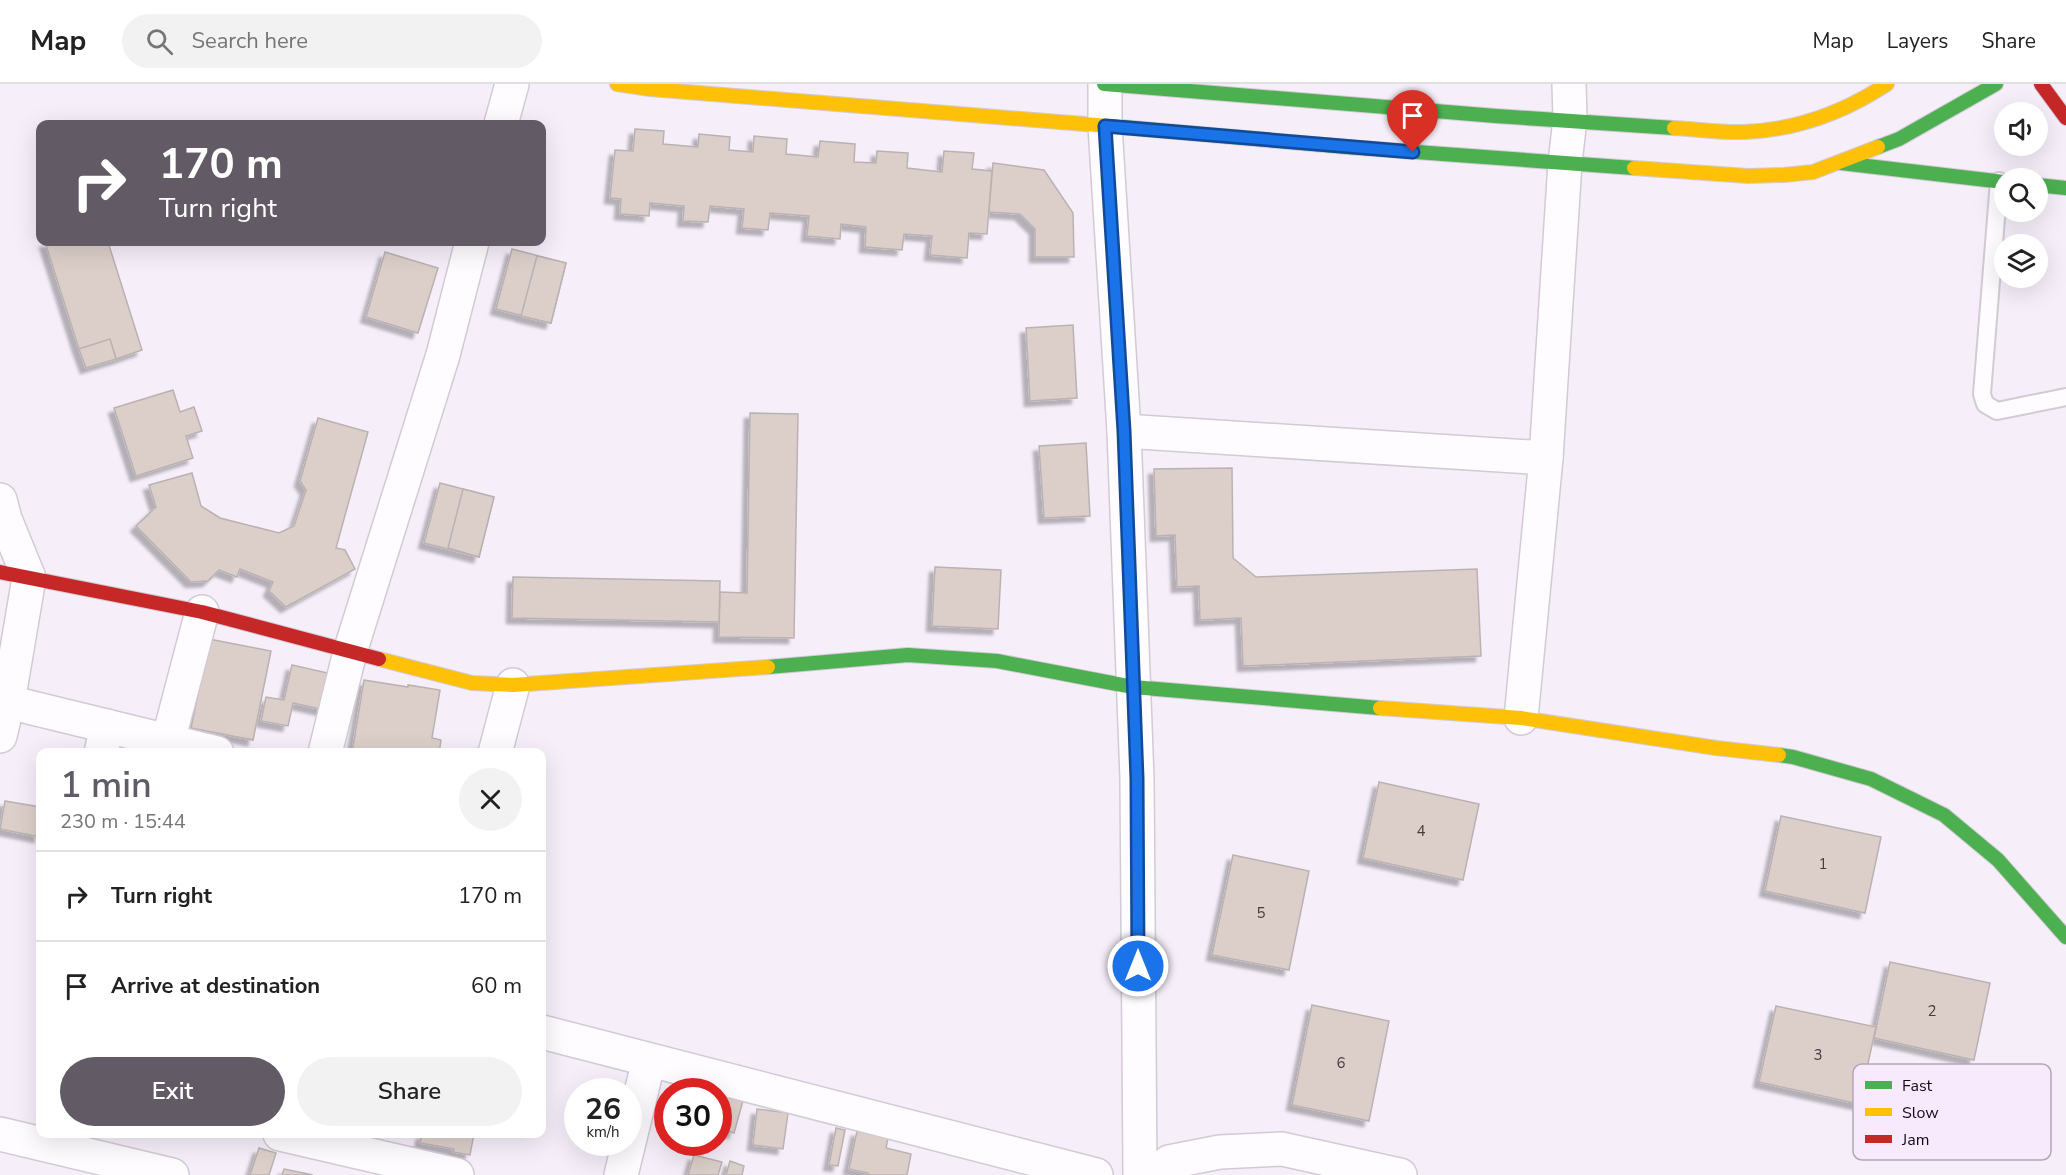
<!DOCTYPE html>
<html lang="en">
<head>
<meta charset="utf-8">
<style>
  body { margin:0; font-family:"Nunito Sans",sans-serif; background:#f2f2f2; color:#222; height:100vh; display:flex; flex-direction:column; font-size:22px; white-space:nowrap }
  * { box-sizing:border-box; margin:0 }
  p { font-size:20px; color:#767676 }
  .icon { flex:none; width:33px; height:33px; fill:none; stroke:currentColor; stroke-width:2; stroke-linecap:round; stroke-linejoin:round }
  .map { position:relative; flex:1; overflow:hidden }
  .side { position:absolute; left:36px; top:664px; width:510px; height:390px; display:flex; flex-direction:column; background:#fff; border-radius:12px; box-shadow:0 6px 24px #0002 }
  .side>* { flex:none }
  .top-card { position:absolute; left:36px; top:36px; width:510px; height:126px; border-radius:12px; box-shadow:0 6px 24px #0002; background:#625a65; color:#fff; overflow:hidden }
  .tools { position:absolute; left:1994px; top:18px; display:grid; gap:12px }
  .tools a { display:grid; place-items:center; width:54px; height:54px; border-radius:50%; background:#fff; box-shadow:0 6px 24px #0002; font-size:30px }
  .speed { position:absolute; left:564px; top:994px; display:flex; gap:12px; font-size:30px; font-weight:700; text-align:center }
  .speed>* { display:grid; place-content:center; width:78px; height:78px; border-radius:50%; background:#fff; box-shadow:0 6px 24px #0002; line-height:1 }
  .speed small { font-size:15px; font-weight:400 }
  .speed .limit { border:9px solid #d22; background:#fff; color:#111 }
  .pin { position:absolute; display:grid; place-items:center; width:51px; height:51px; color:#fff; margin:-62px -26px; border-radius:50% 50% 50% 0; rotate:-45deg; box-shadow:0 0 6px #0007 }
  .pin .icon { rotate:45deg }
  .me { position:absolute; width:66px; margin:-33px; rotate:0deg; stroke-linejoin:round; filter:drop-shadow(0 0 4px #0008) }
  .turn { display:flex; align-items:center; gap:21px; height:126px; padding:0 24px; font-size:27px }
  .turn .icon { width:78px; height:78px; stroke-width:2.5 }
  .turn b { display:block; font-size:42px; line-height:51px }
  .round { display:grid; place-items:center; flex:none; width:63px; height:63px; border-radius:32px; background:#f2f2f2 }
  .head { display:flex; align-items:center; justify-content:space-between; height:102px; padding:0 24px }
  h1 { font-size:36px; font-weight:600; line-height:45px; color:#625a65 }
  .primary-button { display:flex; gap:12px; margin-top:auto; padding:12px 24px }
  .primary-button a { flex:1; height:69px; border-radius:36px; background:#625a65; color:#fff; font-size:24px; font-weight:600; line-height:69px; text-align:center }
  .primary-button a+a { background:#f2f2f2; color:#222 }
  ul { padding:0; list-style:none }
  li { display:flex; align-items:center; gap:18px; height:90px; padding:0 24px; border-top:2px solid #e0e0e0 }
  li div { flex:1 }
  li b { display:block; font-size:22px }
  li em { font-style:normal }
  header { display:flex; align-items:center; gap:36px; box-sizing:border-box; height:84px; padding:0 30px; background:#fff; border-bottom:2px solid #e0e0e0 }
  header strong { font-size:28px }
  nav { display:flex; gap:33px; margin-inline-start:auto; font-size:21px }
  .search { width:420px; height:54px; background:#f2f2f2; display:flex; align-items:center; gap:15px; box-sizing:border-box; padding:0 21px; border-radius:33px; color:#767676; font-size:22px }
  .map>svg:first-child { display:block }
  .building { fill:#dccfca; stroke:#bab2b2; stroke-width:1.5; filter:url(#shadow) }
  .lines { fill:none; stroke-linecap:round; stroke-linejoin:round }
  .lane-casing { stroke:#d2cad5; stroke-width:20 }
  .street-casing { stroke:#d2cad5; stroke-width:36 }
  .fast-casing { stroke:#d2cad5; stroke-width:16 }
  .slow-casing { stroke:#d2cad5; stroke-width:16 }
  .jam-casing { stroke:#d2cad5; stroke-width:16 }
  .lane { stroke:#fefcfe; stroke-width:16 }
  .street { stroke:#fefcfe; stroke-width:33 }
  .fast { stroke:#4caf50; stroke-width:14 }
  .slow { stroke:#ffc107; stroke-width:14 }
  .jam { stroke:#c62828; stroke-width:14 }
  .route-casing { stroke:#114b97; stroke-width:15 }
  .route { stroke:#1a73e8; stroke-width:10 }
  .labels { text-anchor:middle; stroke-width:4.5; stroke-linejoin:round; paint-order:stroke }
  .number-label { font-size:15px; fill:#443c42 }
  .key { fill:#f8eafd; stroke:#b3a7b7; stroke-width:1.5 }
  .key-label { font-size:16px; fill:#120b15 }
</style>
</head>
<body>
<header>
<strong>Map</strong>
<div class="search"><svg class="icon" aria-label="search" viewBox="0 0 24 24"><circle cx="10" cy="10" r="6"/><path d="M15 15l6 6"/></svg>Search here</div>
<nav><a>Map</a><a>Layers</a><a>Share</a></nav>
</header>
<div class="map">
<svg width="2066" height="1091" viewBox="0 0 2066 1091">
  <defs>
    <filter id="shadow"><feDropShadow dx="-5.5" dy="5.5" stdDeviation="1.5" flood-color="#0004"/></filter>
  </defs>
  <rect width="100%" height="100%" fill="#f6eef9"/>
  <g class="building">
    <polygon points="635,45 664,47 663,60 698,63 699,50 730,53 729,66 753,68 754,52 787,55 786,70 818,73 820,57 855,60 854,78 876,79 877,67 908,69 907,84 942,88 944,67 974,69 972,85 992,87 987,150 969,149 967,174 930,171 932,152 904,150 902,166 865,163 866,143 841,140 840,155 807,152 809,132 770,129 768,146 742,144 744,125 710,122 708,138 683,137 684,122 650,119 649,132 620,130 621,115 610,114 615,66 633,67"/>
    <polygon points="993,79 1044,86 1073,129 1074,173 1035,173 1035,145 1020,130 989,128"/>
    <polygon points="45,158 108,158 142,266 116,275 110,256 79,265"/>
    <polygon points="512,165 566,179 551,239 496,225"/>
    <polygon points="385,168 438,184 418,249 366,233"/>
    <polygon points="537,172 566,179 551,239 521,232"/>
    <polygon points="1073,241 1077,314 1030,317 1026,244"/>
    <polygon points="110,255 116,275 86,284 79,265"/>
    <polygon points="173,306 180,328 194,323 202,347 186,352 193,374 136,392 114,324"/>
    <polygon points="750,329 798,330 794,554 719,553 720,508 747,509"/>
    <polygon points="318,334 368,348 336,464 345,466 355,485 286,523 269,507 273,498 240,485 237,493 219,486 208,497 191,498 136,442 156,423 149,401 192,389 201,422 220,434 279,449 294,442 306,406 300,397"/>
    <polygon points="1086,359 1090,432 1044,434 1039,362"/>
    <polygon points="1232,384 1233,474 1256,493 1477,485 1481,572 1243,582 1241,534 1200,536 1199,502 1177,503 1175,451 1156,452 1154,385"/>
    <polygon points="440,399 494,413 479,473 424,459"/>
    <polygon points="463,405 494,413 479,473 448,464"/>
    <polygon points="935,483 1001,486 998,545 932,542"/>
    <polygon points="513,493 720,497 719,538 512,534"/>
    <polygon points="209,555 271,567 253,656 191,644"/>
    <polygon points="292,581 332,590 324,626 293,619 288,642 261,637 266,613 284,616"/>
    <polygon points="364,596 408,603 408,601 440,606 432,654 441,656 439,669 352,669"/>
    <polygon points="1379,698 1479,720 1463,796 1363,774"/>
    <polygon points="5,717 40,723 40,753 0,745"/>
    <polygon points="1781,732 1881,753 1865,829 1765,807"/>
    <polygon points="1233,771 1309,787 1289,886 1212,871"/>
    <polygon points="1890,878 1990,899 1974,976 1874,954"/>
    <polygon points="1312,921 1389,937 1369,1037 1292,1021"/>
    <polygon points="1776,922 1876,943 1859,1020 1759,998"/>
    <polygon points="718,1008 744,1013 734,1049 718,1044"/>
    <polygon points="757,1025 788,1029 783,1065 753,1061"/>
    <polygon points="836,1044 845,1046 838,1082 829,1081"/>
    <polygon points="857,1047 888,1054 886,1064 911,1070 907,1091 868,1091 868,1089 849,1085"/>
    <polygon points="422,1050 474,1050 470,1071 453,1068 454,1065 420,1059"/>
    <polygon points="259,1064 276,1069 269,1091 250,1091"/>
    <polygon points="694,1071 722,1078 718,1091 688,1091"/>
    <polygon points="730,1077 744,1082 742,1091 726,1091"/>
    <polygon points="284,1085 313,1091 282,1091"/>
  </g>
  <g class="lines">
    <defs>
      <polyline id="lane" points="1999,97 1982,310 1985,320 1997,327 2066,313"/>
      <g id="street">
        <polyline points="1105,0 1105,42 1124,347 1137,695 1140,1091"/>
        <polyline points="501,40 512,0"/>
        <polyline points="1124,347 1546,374"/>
        <polyline points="0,416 5,435 29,494 8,618 0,652"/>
        <polyline points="8,618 217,669"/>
        <polyline points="1521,634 1546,374 1565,79 1570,35 1569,0"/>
        <polyline points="168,657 202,528"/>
        <polyline points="101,669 107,642"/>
        <polyline points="325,669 350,568 443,271 472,158"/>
        <polyline points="495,669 513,601"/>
        <polyline points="542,948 1096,1091"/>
        <polyline points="0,1050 172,1091"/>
        <polyline points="280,1050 457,1091"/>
        <polyline points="621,1091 649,976"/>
        <polyline points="1153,1091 1169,1078 1220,1068 1282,1065 1400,1091"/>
      </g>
      <g id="fast">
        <polyline points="1104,0 1496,32 1674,44"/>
        <polyline points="1109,42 1347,63 1634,84"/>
        <polyline points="1878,63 1899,55 1996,0"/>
        <polyline points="1841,79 2004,98"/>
        <polyline points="2037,101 2066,104"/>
        <polyline points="768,583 908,571 997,577 1133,603 1380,624"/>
        <polyline points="1779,671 1793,673 1871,695 1944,731 1998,776 2066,853"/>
      </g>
      <g id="slow">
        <polyline points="617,0 650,5 1109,42"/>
        <path d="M1674,44C1697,45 1721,49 1744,48C1797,46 1843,29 1887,0"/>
        <polyline points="1634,84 1748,92 1784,91 1813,88 1878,63"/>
        <polyline points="379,575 472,599 513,601 768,583"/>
        <polyline points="1380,624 1521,634 1716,664 1779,671"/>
      </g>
      <g id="jam">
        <polyline points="2041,0 2066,34"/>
        <polyline points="0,488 202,528 379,575"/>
      </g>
    </defs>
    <use href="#lane" class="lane-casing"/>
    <use href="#street" class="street-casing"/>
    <use href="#fast" class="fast-casing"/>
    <use href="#slow" class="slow-casing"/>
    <use href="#jam" class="jam-casing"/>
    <use href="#lane" class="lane"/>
    <use href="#street" class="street"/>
    <use href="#fast" class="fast"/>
    <use href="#slow" class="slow"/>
    <use href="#jam" class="jam"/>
  </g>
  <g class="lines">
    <defs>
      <polyline id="route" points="1138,882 1137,695 1124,347 1105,42 1413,68"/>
    </defs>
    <use href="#route" class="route-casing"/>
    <use href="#route" class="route"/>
  </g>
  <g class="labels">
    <g class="number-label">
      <text x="1421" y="752">4</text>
      <text x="1823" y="785">1</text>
      <text x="1261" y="834">5</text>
      <text x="1932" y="932">2</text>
      <text x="1818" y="976">3</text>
      <text x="1341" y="984">6</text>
    </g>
  </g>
  <rect x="1853" y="980" width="198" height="96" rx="9" class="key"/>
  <rect x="1865" y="997" width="27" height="8" fill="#4caf50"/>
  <rect x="1865" y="1024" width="27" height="8" fill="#ffc107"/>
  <rect x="1865" y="1051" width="27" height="8" fill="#c62828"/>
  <g class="key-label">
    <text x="1902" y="1007">Fast</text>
    <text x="1902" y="1034">Slow</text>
    <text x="1902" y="1061">Jam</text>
  </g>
</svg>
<div class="tools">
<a><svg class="icon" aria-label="sound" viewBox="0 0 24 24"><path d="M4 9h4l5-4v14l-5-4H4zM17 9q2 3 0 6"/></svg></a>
<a><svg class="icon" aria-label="search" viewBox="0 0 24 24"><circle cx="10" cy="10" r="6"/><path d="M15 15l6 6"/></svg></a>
<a><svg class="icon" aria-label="layers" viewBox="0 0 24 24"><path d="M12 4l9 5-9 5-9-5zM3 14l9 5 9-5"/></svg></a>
</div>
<div class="speed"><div>26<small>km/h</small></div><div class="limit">30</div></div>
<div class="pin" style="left:1413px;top:68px;background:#d93025"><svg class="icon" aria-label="arrive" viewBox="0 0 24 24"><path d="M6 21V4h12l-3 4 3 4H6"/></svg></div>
<svg class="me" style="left:1138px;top:882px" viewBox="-20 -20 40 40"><circle r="17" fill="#1a73e8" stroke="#fff" stroke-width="3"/><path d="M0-11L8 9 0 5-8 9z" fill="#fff"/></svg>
<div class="top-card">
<div class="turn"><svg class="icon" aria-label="right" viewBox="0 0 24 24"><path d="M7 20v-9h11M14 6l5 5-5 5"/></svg><div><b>170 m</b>Turn right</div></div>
</div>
<section class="side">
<div class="head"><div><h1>1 min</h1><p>230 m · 15:44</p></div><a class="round"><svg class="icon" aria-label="close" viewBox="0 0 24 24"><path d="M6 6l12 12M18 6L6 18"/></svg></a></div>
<ul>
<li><svg class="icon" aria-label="right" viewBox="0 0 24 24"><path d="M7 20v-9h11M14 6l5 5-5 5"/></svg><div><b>Turn right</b></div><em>170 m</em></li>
<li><svg class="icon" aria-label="arrive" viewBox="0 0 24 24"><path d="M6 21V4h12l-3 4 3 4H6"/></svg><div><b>Arrive at destination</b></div><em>60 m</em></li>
</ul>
<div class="primary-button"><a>Exit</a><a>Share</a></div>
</section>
</div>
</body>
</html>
